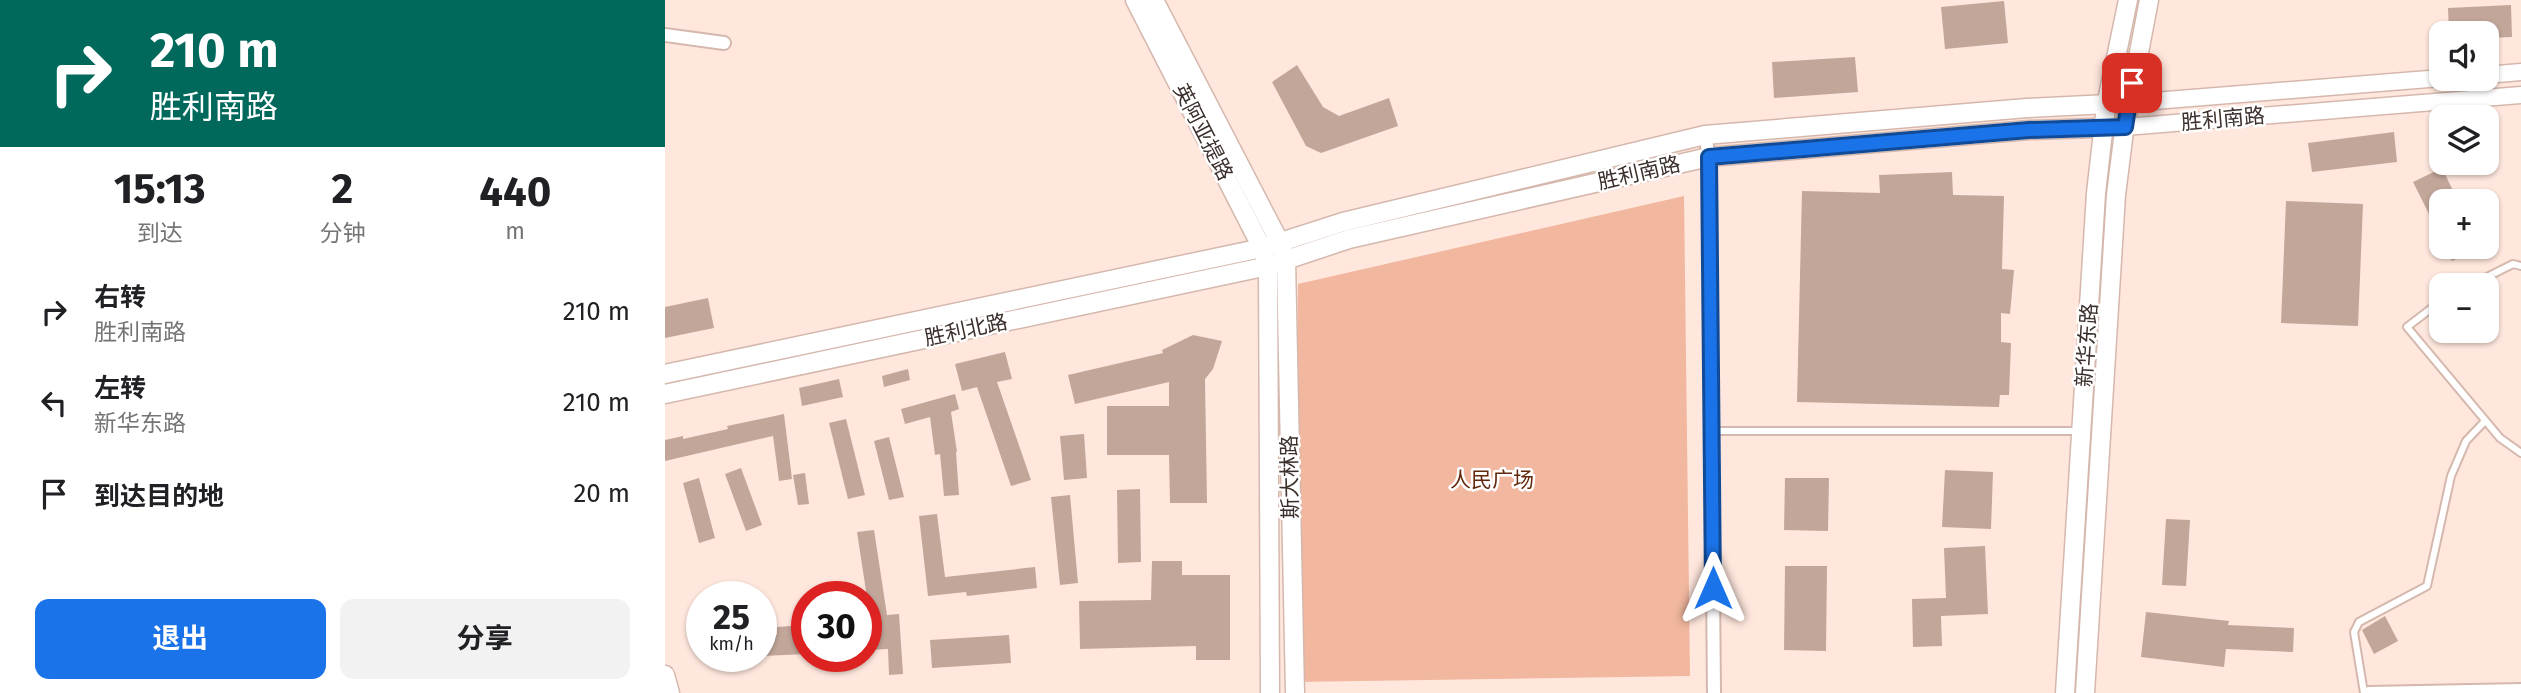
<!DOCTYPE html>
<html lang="zh">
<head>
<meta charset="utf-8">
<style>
  body { margin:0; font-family:"Fira Sans","Noto Sans SC",sans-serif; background:#f2f2f2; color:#202124; height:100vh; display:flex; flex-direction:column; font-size:26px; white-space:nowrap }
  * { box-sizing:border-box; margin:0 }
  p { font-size:23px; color:#757577 }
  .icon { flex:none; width:38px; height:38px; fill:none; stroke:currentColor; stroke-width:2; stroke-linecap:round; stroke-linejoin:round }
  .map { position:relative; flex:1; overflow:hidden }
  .side { display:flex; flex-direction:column; background:#fff; width:665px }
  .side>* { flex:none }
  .banner { background:#00695c; color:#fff; overflow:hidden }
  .buttons { position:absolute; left:1764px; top:21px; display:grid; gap:14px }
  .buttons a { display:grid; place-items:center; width:70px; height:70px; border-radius:14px; background:#fff; box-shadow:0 2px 5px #0004; font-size:35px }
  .speed { position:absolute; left:21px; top:581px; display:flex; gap:14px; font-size:35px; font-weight:700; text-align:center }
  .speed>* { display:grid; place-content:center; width:91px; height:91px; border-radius:50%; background:#fff; box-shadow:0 2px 5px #0004; line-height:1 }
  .speed small { font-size:18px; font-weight:400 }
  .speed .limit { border:10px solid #d22; background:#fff; color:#111 }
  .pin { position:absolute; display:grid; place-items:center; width:60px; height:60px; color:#fff; margin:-30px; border-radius:14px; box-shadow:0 4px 10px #0006 }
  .me { position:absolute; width:77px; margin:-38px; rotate:0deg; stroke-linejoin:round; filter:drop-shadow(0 0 5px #0008) }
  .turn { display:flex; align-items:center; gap:24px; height:147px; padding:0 35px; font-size:32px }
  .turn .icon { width:91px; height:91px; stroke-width:2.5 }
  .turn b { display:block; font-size:49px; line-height:60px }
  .eta { display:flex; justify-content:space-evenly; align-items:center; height:119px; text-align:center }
  .eta b { font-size:42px; font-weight:700; line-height:49px }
  .cta { display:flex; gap:14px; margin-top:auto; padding:14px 35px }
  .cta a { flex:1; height:80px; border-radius:14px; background:#1a73e8; color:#fff; font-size:28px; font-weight:700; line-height:80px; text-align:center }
  .cta a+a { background:#f2f2f2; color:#202124 }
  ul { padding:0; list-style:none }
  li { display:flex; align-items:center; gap:21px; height:91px; padding:0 35px }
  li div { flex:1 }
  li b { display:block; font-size:26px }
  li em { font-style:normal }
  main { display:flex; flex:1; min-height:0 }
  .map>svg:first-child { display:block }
  .green { fill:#f1b79f }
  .building { fill:#c2a69a }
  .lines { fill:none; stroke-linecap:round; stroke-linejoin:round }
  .service-casing { stroke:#d5b8ad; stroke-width:10 }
  .minor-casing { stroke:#d5b8ad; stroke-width:16 }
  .tertiary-casing { stroke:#d5b8ad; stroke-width:19 }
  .secondary-casing { stroke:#d5b8ad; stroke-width:21 }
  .service { stroke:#fff; stroke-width:6 }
  .minor { stroke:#fff; stroke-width:12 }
  .tertiary { stroke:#fff; stroke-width:16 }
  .secondary { stroke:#fff; stroke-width:18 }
  .route-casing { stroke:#114b97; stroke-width:18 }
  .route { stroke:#1a73e8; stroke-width:12 }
  .labels { text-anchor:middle; stroke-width:5; stroke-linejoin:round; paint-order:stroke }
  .street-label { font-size:21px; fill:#3b302b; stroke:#fff }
  .park-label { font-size:21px; fill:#62280c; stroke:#fff }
</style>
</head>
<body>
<main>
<section class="side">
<div class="banner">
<div class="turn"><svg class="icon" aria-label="right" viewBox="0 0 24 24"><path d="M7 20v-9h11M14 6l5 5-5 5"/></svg><div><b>210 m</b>胜利南路</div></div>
</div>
<div class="eta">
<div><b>15:13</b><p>到达</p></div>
<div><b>2</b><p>分钟</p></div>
<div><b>440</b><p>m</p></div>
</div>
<ul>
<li><svg class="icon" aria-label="right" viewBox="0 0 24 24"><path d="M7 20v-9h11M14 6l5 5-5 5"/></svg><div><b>右转</b><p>胜利南路</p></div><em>210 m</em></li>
<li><svg class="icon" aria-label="left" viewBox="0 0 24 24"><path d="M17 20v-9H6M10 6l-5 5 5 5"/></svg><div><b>左转</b><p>新华东路</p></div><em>210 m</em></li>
<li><svg class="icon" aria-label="arrive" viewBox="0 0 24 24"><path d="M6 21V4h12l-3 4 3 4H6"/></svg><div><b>到达目的地</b></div><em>20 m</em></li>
</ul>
<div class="cta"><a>退出</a><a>分享</a></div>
</section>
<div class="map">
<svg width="1856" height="693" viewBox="0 0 1856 693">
  <rect width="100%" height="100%" fill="#ffe7dd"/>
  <polygon class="green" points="1019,196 1025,676 630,682 633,284"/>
  <g class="building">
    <polygon points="1339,1 1343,43 1280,49 1276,7"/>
    <polygon points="1846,5 1847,37 1822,38 1822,33 1784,33 1783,8"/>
    <polygon points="1190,57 1193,92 1109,98 1107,62"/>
    <polygon points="632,65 658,107 674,116 724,98 733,126 656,153 641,146 607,82"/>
    <polygon points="1729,132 1732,162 1647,172 1643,143"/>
    <polygon points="1777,168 1793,201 1776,201 1776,238 1748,182"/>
    <polygon points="1287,172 1288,195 1339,196 1337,269 1349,270 1345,314 1336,313 1336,342 1346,343 1344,395 1335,395 1334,407 1132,402 1137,191 1215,193 1214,175"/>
    <polygon points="1621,201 1698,204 1693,326 1616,323"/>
    <polygon points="1780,247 1816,247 1787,261"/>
    <polygon points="43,298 49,328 0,338 0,307"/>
    <polygon points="528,335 557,341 548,369 540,379 542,503 505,503 504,455 442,455 442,406 504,406 504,382 410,404 403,375 498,353 497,350"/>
    <polygon points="340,352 347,379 332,382 366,480 346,486 312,387 297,391 290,364"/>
    <polygon points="243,369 245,380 219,387 217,376"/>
    <polygon points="174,379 178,397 137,406 134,388"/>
    <polygon points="290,394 294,409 286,412 292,452 291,452 294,495 279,496 275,454 270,455 265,417 240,424 236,409"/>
    <polygon points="119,414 127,479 114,481 108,436 0,461 0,440 18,436 18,439 63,429 62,426"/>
    <polygon points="181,419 200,495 183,499 164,423"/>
    <polygon points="419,434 422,478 399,480 395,436"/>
    <polygon points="224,437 239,497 224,500 209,441"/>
    <polygon points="76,468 97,525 81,531 60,474"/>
    <polygon points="1280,470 1328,472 1326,529 1277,527"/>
    <polygon points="140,473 144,504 133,505 128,475"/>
    <polygon points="34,478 50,538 34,543 18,483"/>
    <polygon points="1120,478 1164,478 1163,531 1119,530"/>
    <polygon points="475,489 476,562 453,563 452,490"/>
    <polygon points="405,495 413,583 395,585 386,497"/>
    <polygon points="272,514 280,577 370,567 372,588 302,596 301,592 263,596 254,516"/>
    <polygon points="1501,519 1525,520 1521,586 1497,585"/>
    <polygon points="209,530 222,615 234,614 238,674 224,675 223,649 201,650 201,591 192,532"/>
    <polygon points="1320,546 1323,614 1276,616 1277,646 1248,647 1247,599 1281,598 1279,548"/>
    <polygon points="487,561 517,561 517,575 565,575 565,660 531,660 531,646 415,649 414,601 486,600"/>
    <polygon points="1120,566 1162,566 1161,651 1119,650"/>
    <polygon points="1481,612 1564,621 1563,625 1629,628 1628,652 1561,649 1559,667 1476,657"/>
    <polygon points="1720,616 1733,641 1709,654 1697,630"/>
    <polygon points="142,625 142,654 96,656 96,634 112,635 112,627"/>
    <polygon points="344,635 346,663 267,668 265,640"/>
  </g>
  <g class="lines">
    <defs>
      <g id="service">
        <polyline points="1806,285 1848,264 1856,266"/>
        <polyline points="1776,301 1742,327 1835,438 1856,453"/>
        <polyline points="1047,431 1413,431"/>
        <polyline points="1699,693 1689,632 1694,622 1762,586 1786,476 1801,441 1820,421"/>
      </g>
      <g id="minor">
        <polyline points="0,35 59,43"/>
        <polyline points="1040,135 1044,157 1049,693"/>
        <polyline points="1704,693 1856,690"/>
      </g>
      <g id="tertiary">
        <polyline points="1822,75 1856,72"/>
        <polyline points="1464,103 1776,78"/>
        <polyline points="1460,127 1856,95"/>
      </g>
      <g id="secondary">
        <polyline points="470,0 597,248 603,266 605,693"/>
        <polyline points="489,0 615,243 621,260 630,693"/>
        <polyline points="0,374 597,248 678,222 1040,135 1362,108 1464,103"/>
        <polyline points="0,394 603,266 684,239 1044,157 1364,130 1460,127"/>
        <polyline points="0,675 5,693"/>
        <polyline points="1400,693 1431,193 1441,106 1463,0"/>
        <polyline points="1420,693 1451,195 1459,131 1484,0"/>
      </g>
    </defs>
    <use href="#service" class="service-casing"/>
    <use href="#minor" class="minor-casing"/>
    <use href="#tertiary" class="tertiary-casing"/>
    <use href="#secondary" class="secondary-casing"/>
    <use href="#service" class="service"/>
    <use href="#minor" class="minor"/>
    <use href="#tertiary" class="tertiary"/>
    <use href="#secondary" class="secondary"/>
  </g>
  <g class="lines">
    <defs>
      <polyline id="route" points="1048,588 1044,157 1364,130 1460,127 1467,83"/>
    </defs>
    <use href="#route" class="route-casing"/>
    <use href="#route" class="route"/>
  </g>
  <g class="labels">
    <g class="street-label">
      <text transform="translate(1558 119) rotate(-5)" y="7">胜利南路</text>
      <text transform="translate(538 132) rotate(63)" y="7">英阿亚提路</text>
      <text transform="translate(974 173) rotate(-13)" y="7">胜利南路</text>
      <text transform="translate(301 330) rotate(-12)" y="7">胜利北路</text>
      <text transform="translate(1422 345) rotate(-86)" y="7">新华东路</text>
      <text transform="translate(625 477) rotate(-91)" y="7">斯大林路</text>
    </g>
    <g class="park-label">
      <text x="827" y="487">人民广场</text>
    </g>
  </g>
</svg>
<div class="buttons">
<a><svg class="icon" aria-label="sound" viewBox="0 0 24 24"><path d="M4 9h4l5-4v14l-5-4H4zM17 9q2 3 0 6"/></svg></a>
<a><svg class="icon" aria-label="layers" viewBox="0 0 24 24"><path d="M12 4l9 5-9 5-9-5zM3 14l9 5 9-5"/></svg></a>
<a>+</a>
<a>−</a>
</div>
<div class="speed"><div>25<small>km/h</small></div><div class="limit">30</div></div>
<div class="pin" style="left:1467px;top:83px;background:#d93025"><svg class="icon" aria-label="arrive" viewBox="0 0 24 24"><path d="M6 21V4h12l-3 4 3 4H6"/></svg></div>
<svg class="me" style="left:1048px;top:588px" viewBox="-20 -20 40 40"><path d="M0-17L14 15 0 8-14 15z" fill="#1a73e8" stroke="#fff" stroke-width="4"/></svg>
</div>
</main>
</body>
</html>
